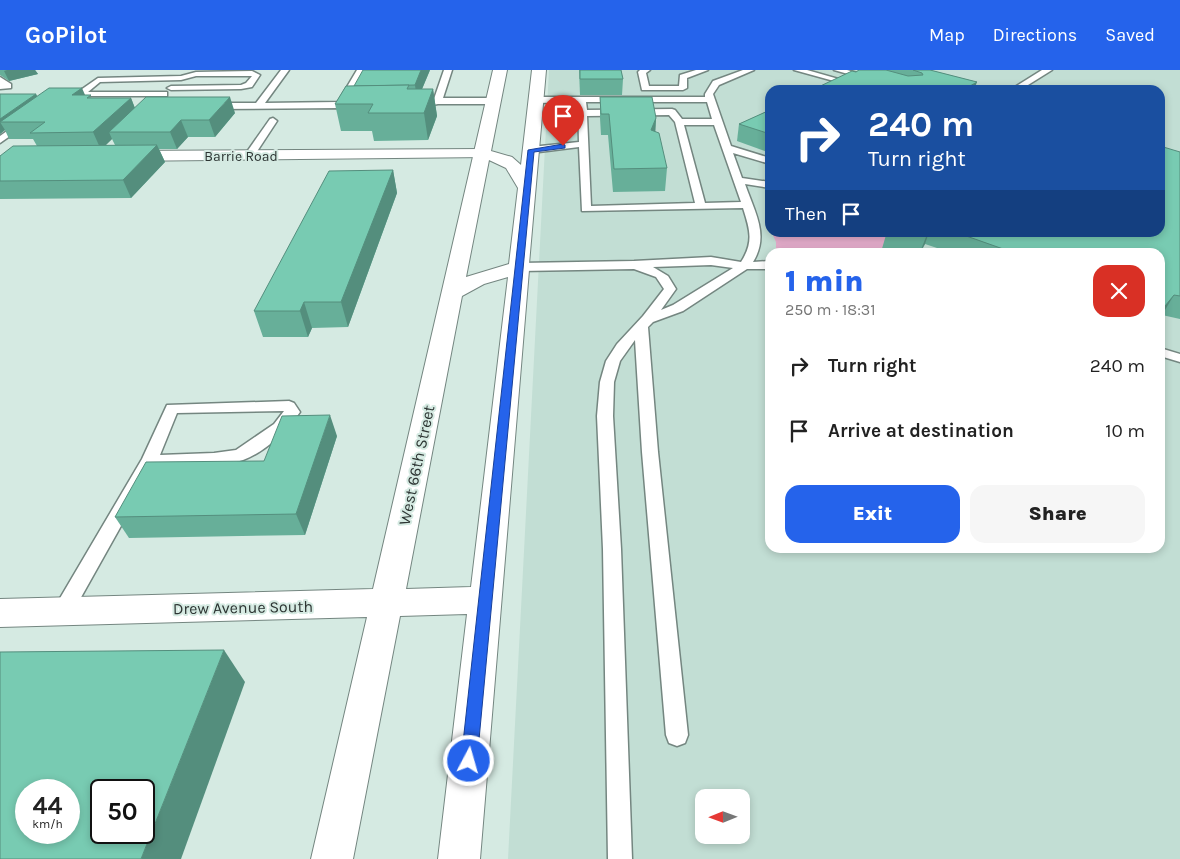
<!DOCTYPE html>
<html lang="en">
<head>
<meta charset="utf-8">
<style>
  body { margin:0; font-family:Karla,sans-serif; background:#f6f6f6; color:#222; height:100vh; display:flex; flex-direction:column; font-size:19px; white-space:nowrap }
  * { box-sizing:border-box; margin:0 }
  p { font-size:16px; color:#767676 }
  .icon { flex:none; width:28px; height:28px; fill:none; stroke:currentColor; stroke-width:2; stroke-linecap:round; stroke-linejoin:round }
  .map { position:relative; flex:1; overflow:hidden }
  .details { position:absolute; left:765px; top:178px; width:400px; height:305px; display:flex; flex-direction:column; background:#fff; border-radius:15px; box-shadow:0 2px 8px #0003 }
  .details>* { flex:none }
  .banner { position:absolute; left:765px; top:15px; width:400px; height:152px; border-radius:15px; box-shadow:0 2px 8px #0003; background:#1a4fa0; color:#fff; overflow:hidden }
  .needle { width:32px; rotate:269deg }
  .controls { position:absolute; left:695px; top:719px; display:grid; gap:10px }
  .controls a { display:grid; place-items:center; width:55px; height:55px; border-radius:10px; background:#fff; box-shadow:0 2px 8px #0003; font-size:25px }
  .speed { position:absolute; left:15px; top:709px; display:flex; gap:10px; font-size:25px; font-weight:700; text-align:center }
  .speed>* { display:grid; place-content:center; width:65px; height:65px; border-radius:50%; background:#fff; box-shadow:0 2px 8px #0003; line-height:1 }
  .speed small { font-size:12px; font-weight:400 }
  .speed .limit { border:2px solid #111; border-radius:8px; background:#fff; color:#111 }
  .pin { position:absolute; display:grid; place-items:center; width:42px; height:42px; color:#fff; margin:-51px -21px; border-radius:50% 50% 50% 0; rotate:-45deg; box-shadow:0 0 5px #0007 }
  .pin .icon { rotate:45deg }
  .me { position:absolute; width:55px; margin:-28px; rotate:6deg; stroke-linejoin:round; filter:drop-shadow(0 0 4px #0008) }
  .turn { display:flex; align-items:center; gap:18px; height:105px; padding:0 20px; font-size:22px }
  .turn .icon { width:65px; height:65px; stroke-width:2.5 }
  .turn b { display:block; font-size:35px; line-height:42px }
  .then { display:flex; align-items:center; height:48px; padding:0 20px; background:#0003; gap:10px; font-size:19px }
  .round { display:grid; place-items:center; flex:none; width:52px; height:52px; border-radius:15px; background:#f6f6f6 }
  .head { display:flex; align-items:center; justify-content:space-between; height:85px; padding:0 20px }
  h1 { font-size:30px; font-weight:800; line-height:38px; color:#2563eb }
  .action { display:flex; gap:10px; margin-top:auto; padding:10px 20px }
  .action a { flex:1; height:58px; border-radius:15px; background:#2563eb; color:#fff; font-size:20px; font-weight:800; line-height:58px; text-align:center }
  .action a+a { background:#f6f6f6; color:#222 }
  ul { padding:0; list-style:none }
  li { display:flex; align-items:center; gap:15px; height:65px; padding:0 20px }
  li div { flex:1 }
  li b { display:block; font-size:19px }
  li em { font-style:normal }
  header { display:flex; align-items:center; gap:30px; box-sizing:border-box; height:70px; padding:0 25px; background:#2563eb; color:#fff }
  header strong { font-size:24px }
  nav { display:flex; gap:28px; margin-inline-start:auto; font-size:18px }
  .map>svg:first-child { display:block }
  .built { fill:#c2ded4; fill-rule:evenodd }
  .green { fill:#e4accb }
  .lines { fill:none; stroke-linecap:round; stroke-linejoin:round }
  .lane-casing { stroke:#748680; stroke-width:3 }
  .street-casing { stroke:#748680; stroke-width:2 }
  .secondary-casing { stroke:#748680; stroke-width:2 }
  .lane { fill:#fff; fill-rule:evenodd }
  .street { fill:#fff; fill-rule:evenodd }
  .secondary { fill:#fff; fill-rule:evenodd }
  .wall { fill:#67af99; fill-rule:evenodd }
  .shaded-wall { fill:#548e7d }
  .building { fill:#78cbb2; stroke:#548e7d; fill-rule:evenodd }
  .route { fill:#2563eb; stroke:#184099 }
  .labels { text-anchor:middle; stroke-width:4; stroke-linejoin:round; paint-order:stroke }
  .far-street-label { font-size:14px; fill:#2d3533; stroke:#d5eae2 }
  .street-label { font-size:16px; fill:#2d3533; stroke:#d5eae2 }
</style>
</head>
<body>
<header>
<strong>GoPilot</strong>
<nav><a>Map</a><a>Directions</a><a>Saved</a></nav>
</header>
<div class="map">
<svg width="1180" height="789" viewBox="0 0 1180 789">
  <rect width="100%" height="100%" fill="#d5eae2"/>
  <path class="built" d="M549,0H1180V789H508ZM770,20H1160V162H770ZM770,182H1160V478H770ZM704,728H741V765H704Z"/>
  <polygon class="green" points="886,162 891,164 881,182 776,182 776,172 772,163"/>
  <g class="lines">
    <defs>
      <g id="lane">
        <polygon points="281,0 289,0 265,33 338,32 357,0 365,0 346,33 361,38 357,41 341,38 212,39 208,36 212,33 256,33"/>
        <polygon points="444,0 452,0 443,28 494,28 498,31 494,34 438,34 411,39 411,35 434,29"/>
        <polygon points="640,0 650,0 646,3 649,16 679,16 680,5 696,0 708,0 687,8 687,18 683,20 642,20 638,2"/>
        <path d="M743,0H754L719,15L713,24L731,76L770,88V94L733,83L742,108L770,112V118L745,114C754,141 770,165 753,192L770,191V199H747L683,241L653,252L648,257L658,382L688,665L685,673L677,676L669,673L666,665L642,382L635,270L620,291L614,312L613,346L621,479L632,789H608L603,479L597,346L600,312L606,291L617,274L643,246L664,219L656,207L634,199L521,201L515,197L521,193L634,191L711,187L741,192C754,172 750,160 743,138L582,141L579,77L531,83L526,80L531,77L579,72L578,32L537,33L533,30L537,27H705V24L713,11ZM586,32H707L712,49H682L675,40L672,39L587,40ZM669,45L675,52L695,133L591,136L587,46ZM684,55H714L741,132L705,133ZM711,195L733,198L673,235L661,240L676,219L668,206L653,197Z"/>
        <polygon points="794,0 807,0 856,14 852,16"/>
        <polygon points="834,0 847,0 917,20 904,20"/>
        <polygon points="1042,0 1052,0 1020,20 1010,20"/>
        <polygon points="252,1 260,5 252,17 241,19 171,20 167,18 171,16 241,15 246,13 252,6 196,6 181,10 100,12 88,22 167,22 167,26 79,26 75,24 98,8 181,6 196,2"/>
        <polygon points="0,7 11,14 11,18 0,19"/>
        <polygon points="273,48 277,51 254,86 249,89 246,88 244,86 270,49"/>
        <polygon points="24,49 27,50 27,54 0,73 0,66"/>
        <polygon points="1160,278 1180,284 1180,292 1160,286"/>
        <path d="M289,331L294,333L300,342C287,361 265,382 243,390C216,399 182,396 154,397L70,547L63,549L56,547L53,541L56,535L142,389L167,335ZM284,341L274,354L236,380L214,383L160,385L177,343Z"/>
      </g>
      <polygon id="street" points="482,79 488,81 490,84 488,87 124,91 118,89 116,86 118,83 124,81"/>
      <path id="secondary" d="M493,0H507L491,81L512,87L521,95L532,0H546L529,194L531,197L529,200L480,789H438L467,544L400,546L353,789H311L367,547L0,557V529L373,519ZM489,90L506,98L518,118L509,194L466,207ZM508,207L471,517L406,519L462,226L484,214Z"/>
    </defs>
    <use href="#lane" class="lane-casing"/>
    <use href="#street" class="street-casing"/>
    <use href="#secondary" class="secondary-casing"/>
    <use href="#lane" class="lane"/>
    <use href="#street" class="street"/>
    <use href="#secondary" class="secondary"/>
  </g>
  <g class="wall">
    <polygon points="0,0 35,0 38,4 9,11 0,5"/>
    <polygon points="430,0 422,19 433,19 437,46 428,70 374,71 372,61 341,61 335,34 354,16"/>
    <polygon points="579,0 621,0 623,9 622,25 580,25"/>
    <polygon points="859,0 930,0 977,12 856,2"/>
    <path d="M0,24H36L37,26L85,25L92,28H131L135,38L235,43L215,67H188L177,79H159L165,92L131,128L0,129V86L37,76L33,69H9L5,60L0,64ZM112,69L115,75H105Z"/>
    <polygon points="600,27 656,48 655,61 667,98 665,121 613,122 608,65 601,65 600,48"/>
    <polygon points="770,40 770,83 737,71 739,54"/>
    <polygon points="1180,82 1180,249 1162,245 1160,247 1160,182 949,182 925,174 921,182 881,182 886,165 903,164 915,164 916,162 1160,162"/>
    <polygon points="393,100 397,123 348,257 312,258 308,267 263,267 254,241"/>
    <polygon points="337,366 305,465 129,468 115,447 264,391"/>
  </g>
  <g class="shaded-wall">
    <polygon points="7,0 35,0 38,4 9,11 4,1"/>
    <polygon points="421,0 430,0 417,31 415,15"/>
    <polygon points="977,12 974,20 963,20"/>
    <polygon points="82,18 89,34 72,25"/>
    <polygon points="433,19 437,46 428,70 424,43"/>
    <polygon points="36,24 41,34 0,52 5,60 0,64 0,49"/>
    <polygon points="230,27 235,43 215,67 209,50"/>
    <polygon points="131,28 137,44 109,62 112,69 101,80 93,62"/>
    <polygon points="656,48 655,69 651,60"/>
    <polygon points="181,50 188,67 177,79 170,62"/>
    <polygon points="157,75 165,92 131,128 123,110"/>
    <polygon points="393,100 397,123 348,257 341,232"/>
    <polygon points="928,162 929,162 925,174 920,182"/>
    <polygon points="1174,225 1162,245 1160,247 1160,245 1165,236"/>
    <polygon points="304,232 312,258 308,267 300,241"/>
    <polygon points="330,345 337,366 305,465 296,444"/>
    <polygon points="224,580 245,612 181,789 141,789"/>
  </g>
  <g class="building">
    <polygon points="363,0 421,0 415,15 354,16"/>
    <polygon points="580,0 621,0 623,9 580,9"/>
    <polygon points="859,0 886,0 908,6 923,5 922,3 913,0 930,0 977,12 963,20 812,20 852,1 856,2"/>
    <polygon points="409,15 407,19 433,19 424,43 368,43 373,34 335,34 346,16"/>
    <polygon points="49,18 82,18 72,25 91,25 87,28 131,28 93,62 30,63 45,52 0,52"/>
    <polygon points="0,24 36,24 0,49"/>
    <polygon points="146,27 230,27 209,50 181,50 170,62 109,62"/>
    <polygon points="600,27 652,27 656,48 651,60 659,63 667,98 614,99 609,44 601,44"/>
    <polygon points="770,40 770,64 739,54"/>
    <polygon points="157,75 123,110 0,111 0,86 13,76"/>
    <polygon points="1160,76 1180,82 1180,226 1174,225 1165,236 1160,235 1160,182 1003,182 1006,180 955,162 1160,162"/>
    <polygon points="393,100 341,232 304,232 300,241 254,241 329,101"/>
    <polygon points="887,162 903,162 903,164 915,164 916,162 928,162 926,165 886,165"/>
    <polygon points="330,345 296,444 115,447 146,392 264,391 282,346"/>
    <path d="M224,580L141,789H0V582ZM26,720H69V762H26ZM101,720H144V762H101Z"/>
  </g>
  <polygon class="route" points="563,74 565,75 565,78 534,82 477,691 475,697 469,699 464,697 461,691 528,80"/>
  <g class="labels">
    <g class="far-street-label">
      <text x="241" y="91">Barrie Road</text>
    </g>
    <g class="street-label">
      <text transform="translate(416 395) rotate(-78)" y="6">West 66th Street</text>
      <text transform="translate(243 537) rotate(-1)" y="6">Drew Avenue South</text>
    </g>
  </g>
</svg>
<div class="controls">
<a><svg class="needle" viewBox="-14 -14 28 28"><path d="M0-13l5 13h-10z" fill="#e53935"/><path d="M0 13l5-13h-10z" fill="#767676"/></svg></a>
</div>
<div class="speed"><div>44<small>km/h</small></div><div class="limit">50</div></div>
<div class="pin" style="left:563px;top:76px;background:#d93025"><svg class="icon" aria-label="arrive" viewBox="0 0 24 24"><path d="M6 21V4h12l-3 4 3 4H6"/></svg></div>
<svg class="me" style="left:469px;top:691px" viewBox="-20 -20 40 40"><circle r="17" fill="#2563eb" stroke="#fff" stroke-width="3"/><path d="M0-11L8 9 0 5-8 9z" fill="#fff"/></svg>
<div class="banner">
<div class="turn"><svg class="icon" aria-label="right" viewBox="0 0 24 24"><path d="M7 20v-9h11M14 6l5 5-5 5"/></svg><div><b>240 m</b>Turn right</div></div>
<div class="then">Then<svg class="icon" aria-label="arrive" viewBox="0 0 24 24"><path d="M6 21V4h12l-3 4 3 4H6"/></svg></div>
</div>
<section class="details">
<div class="head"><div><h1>1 min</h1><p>250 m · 18:31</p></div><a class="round" style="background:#d93025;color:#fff"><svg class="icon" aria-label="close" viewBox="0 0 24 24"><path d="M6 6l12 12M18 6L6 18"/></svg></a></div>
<ul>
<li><svg class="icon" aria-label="right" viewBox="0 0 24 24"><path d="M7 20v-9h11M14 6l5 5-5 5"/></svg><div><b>Turn right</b></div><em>240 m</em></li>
<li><svg class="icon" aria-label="arrive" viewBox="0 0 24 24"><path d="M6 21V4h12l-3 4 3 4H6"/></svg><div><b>Arrive at destination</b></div><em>10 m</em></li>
</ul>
<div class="action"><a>Exit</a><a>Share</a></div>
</section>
</div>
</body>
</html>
